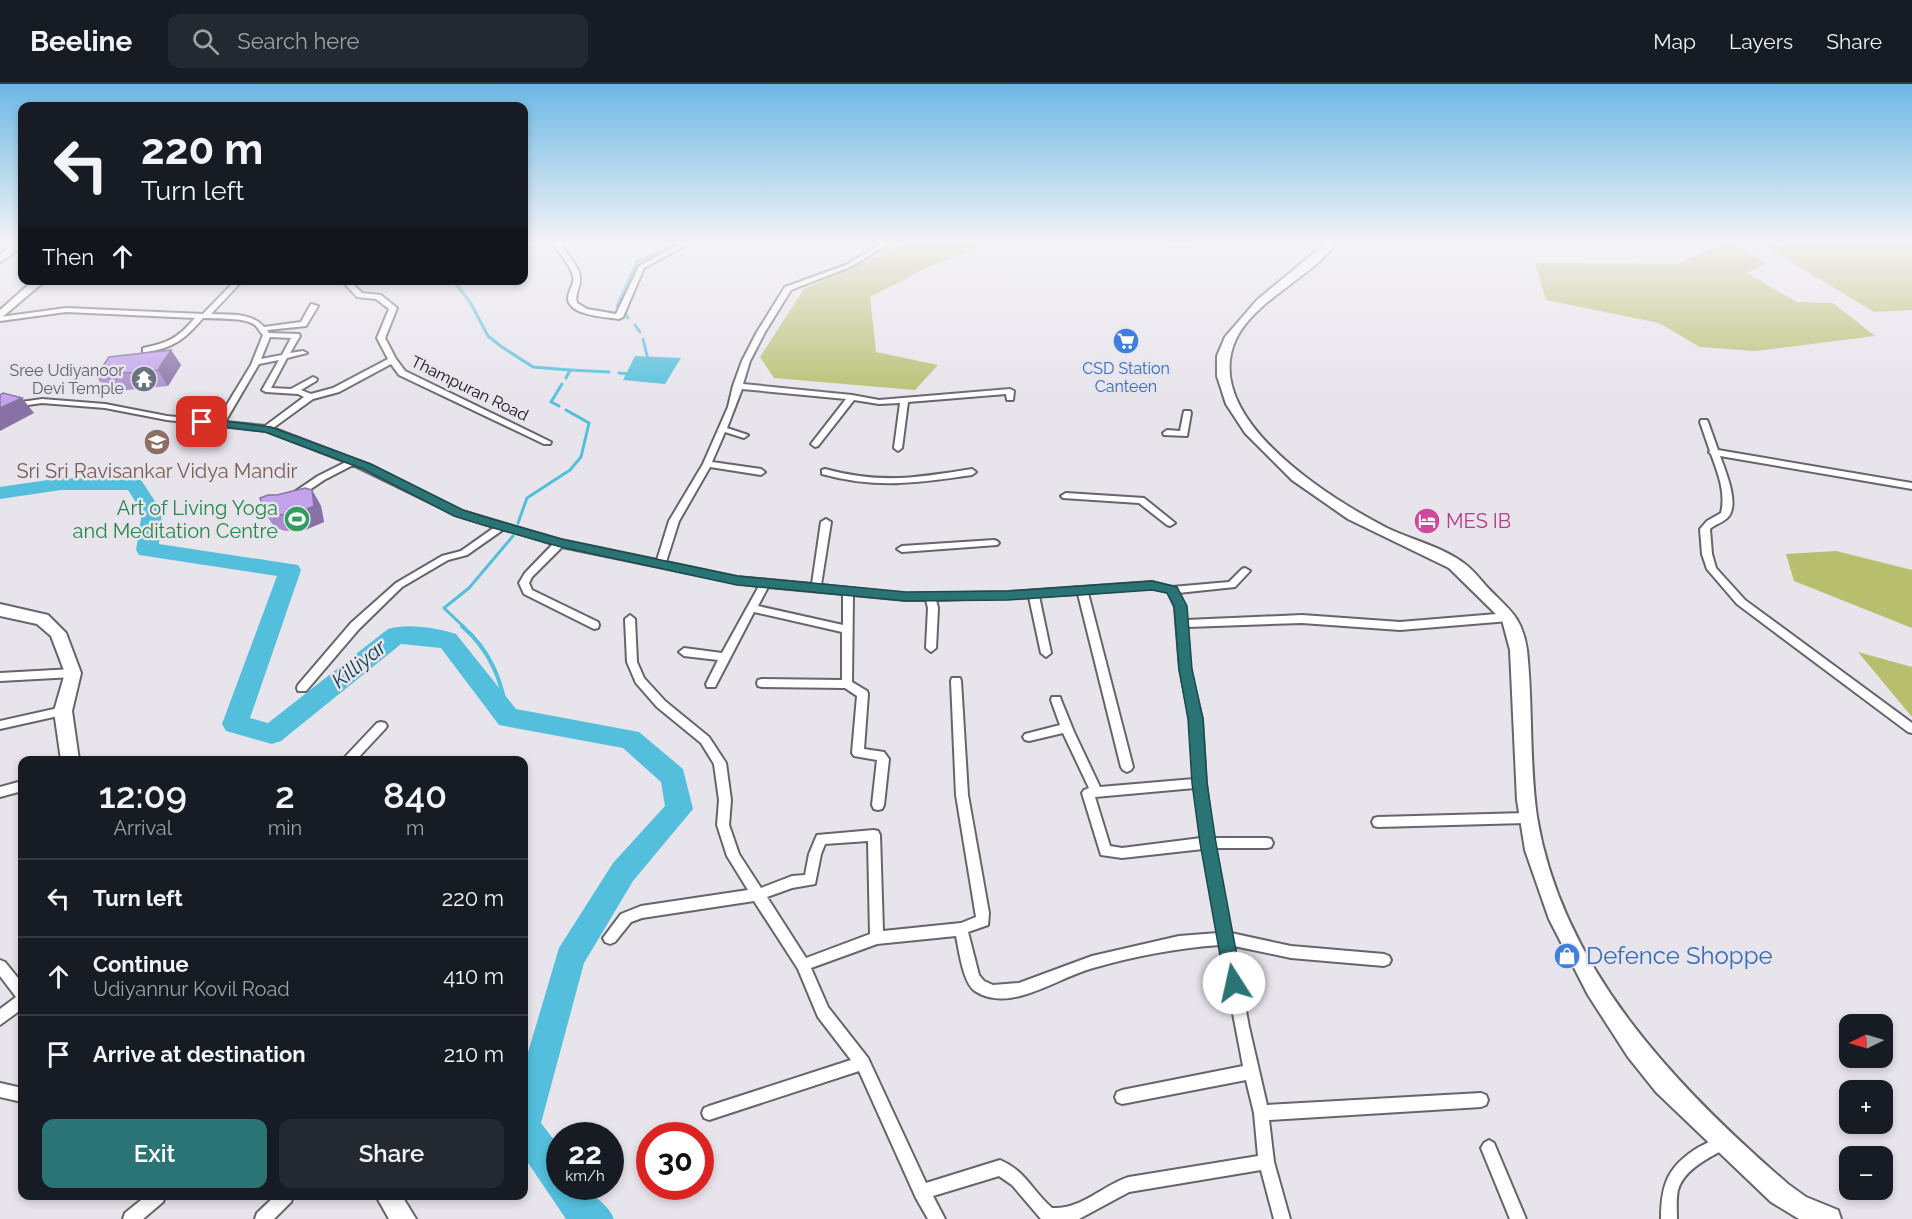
<!DOCTYPE html>
<html lang="en">
<head>
<meta charset="utf-8">
<style>
  body { margin:0; font-family:Raleway,sans-serif; background:#242831; color:#f1f3f6; height:100vh; display:flex; flex-direction:column; font-size:22px; white-space:nowrap }
  * { box-sizing:border-box; margin:0 }
  p { font-size:20px; color:#9ea1a6 }
  .icon { flex:none; width:33px; height:33px; fill:none; stroke:currentColor; stroke-width:2; stroke-linecap:round; stroke-linejoin:round }
  .map { position:relative; flex:1; overflow:hidden }
  .details { position:absolute; left:18px; top:672px; width:510px; height:444px; display:flex; flex-direction:column; background:#171b24; border-radius:12px; box-shadow:0 3px 9px #0003 }
  .details>* { flex:none }
  .hud { position:absolute; left:18px; top:18px; width:510px; height:183px; border-radius:12px; box-shadow:0 3px 9px #0003; background:#171b24; color:#f1f3f6; overflow:hidden }
  .needle { width:39px; rotate:265deg }
  .tools { position:absolute; left:1839px; top:930px; display:grid; gap:12px }
  .tools a { display:grid; place-items:center; width:54px; height:54px; border-radius:12px; background:#171b24; box-shadow:0 3px 9px #0003; font-size:30px }
  .speed { position:absolute; left:546px; top:1038px; display:flex; gap:12px; font-size:30px; font-weight:700; text-align:center }
  .speed>* { display:grid; place-content:center; width:78px; height:78px; border-radius:50%; background:#171b24; box-shadow:0 3px 9px #0003; line-height:1 }
  .speed small { font-size:15px; font-weight:400 }
  .speed .limit { border:9px solid #d22; background:#fff; color:#111 }
  .pin { position:absolute; display:grid; place-items:center; width:51px; height:51px; color:#fff; margin:-26px; border-radius:12px; box-shadow:0 3px 9px #0006 }
  .me { position:absolute; width:66px; margin:-33px; rotate:350deg; stroke-linejoin:round; filter:drop-shadow(0 0 4px #0008) }
  .turn { display:flex; align-items:center; gap:21px; height:126px; padding:0 24px; font-size:27px }
  .turn .icon { width:78px; height:78px; stroke-width:2.5 }
  .turn b { display:block; font-size:42px; line-height:51px }
  .then { display:flex; align-items:center; height:57px; padding:0 24px; background:#0003; gap:12px; font-size:22px }
  .eta { display:flex; justify-content:space-evenly; align-items:center; height:102px; text-align:center }
  .eta b { font-size:36px; font-weight:600; line-height:42px }
  .action { display:flex; gap:12px; margin-top:auto; padding:12px 24px }
  .action a { flex:1; height:69px; border-radius:12px; background:#2a7476; color:#fff; font-size:24px; font-weight:600; line-height:69px; text-align:center }
  .action a+a { background:#242831; color:#f1f3f6 }
  ul { padding:0; list-style:none }
  li { display:flex; align-items:center; gap:18px; height:78px; padding:0 24px; border-top:2px solid #363941 }
  li div { flex:1 }
  li b { display:block; font-size:22px }
  li em { font-style:normal }
  header { display:flex; align-items:center; gap:36px; box-sizing:border-box; height:84px; padding:0 30px; background:#171b24; border-bottom:2px solid #363941 }
  header strong { font-size:28px }
  nav { display:flex; gap:33px; margin-inline-start:auto; font-size:21px }
  .search { width:420px; height:54px; background:#242831; display:flex; align-items:center; gap:15px; box-sizing:border-box; padding:0 21px; border-radius:12px; color:#9ea1a6; font-size:22px }
  .map>svg:first-child { display:block }
  .green { fill:#b7bf6e }
  .water { fill:#53bfdd }
  .lines { fill:none; stroke-linecap:round; stroke-linejoin:round }
  .stream-far1 { stroke:#53bfdd; stroke-width:3 }
  .stream { stroke:#53bfdd; stroke-width:4 }
  .river { fill:#53bfdd; fill-rule:evenodd }
  .street-casing { stroke:#67646b; stroke-width:4 }
  .secondary-casing { stroke:#67646b; stroke-width:4 }
  .street { fill:#fff; fill-rule:evenodd }
  .secondary { fill:#fff; fill-rule:evenodd }
  .wall { fill:#a88ccb }
  .shaded-wall { fill:#8872a5 }
  .building { fill:#c3a3ec; stroke:#8872a5; stroke-width:1.5 }
  .route { fill:#2a7476; stroke:#1b4b4d; stroke-width:1.5 }
  .labels { text-anchor:middle; stroke-width:5; stroke-linejoin:round; paint-order:stroke }
  .far-shop-label { font-size:16px; fill:#366cbe; stroke:#e7e4ec }
  .far-worship-label { font-size:16px; fill:#5b616d; stroke:#e7e4ec; text-anchor:end }
  .far-street-label { font-size:16px; fill:#100e11; stroke:#e7e4ec }
  .education-label { font-size:20px; fill:#785e54; stroke:#e7e4ec }
  .leisure-label { font-size:20px; fill:#27864d; stroke:#e7e4ec; text-anchor:end }
  .hotel-label { font-size:20px; fill:#b23c85; stroke:#e7e4ec; text-anchor:start }
  .water-label { font-size:21px; font-style:italic; fill:#0d3e4b; stroke:#e7e4ec }
  .near-shop-label { font-size:24px; fill:#366cbe; stroke:#e7e4ec; text-anchor:start }
</style>
</head>
<body>
<header>
<strong>Beeline</strong>
<div class="search"><svg class="icon" aria-label="search" viewBox="0 0 24 24"><circle cx="10" cy="10" r="6"/><path d="M15 15l6 6"/></svg>Search here</div>
<nav><a>Map</a><a>Layers</a><a>Share</a></nav>
</header>
<div class="map">
<svg width="1912" height="1135" viewBox="0 0 1912 1135">
  <rect width="100%" height="100%" fill="#e7e4ec"/>
  <g class="green">
    <polygon points="905,159 1070,159 988,160 930,182 870,213 876,268 938,281 915,306 774,294 760,273 804,205"/>
    <polygon points="1082,159 1212,159 1192,164"/>
    <polygon points="1724,159 1733,159 1766,179 1747,189 1797,218 1833,219 1875,252 1755,267 1700,263 1659,239 1546,216 1535,179 1677,180"/>
    <polygon points="1760,159 1912,159 1912,226 1874,228"/>
    <polygon points="1836,467 1912,486 1912,544 1794,497 1786,470"/>
    <polygon points="1858,568 1912,583 1912,633"/>
  </g>
  <polygon class="water" points="635,272 681,274 665,300 623,296"/>
  <g class="lines">
    <g class="stream-far1">
      <polyline points="453,196 470,218 488,252 502,263 533,283 570,286 566,294"/>
      <polyline points="617,222 637,178 678,159"/>
      <polyline points="626,231 628,234"/>
      <polyline points="635,241 640,248"/>
      <polyline points="643,255 648,276"/>
      <polyline points="570,286 609,288"/>
      <polyline points="619,289 630,290"/>
      <polyline points="559,322 551,318 562,300"/>
      <polyline points="518,439 527,414 570,386 581,373 589,339 566,326"/>
      <polyline points="464,543 444,524 469,504 513,452"/>
    </g>
    <path class="stream" d="M462,542C491,567 502,597 508,634"/>
    <path class="river" d="M61,394L141,396L162,428L159,460L298,481L301,486L250,634L268,639L388,545C407,539 438,544 456,550L516,625L639,648L683,685L693,725L633,797L584,879L541,1039L560,1064V1102H587C596,1116 608,1120 614,1135H566L524,1073V982L559,864L613,779L665,722L661,698L623,664L499,641L441,564L401,560L281,657L272,660L226,647L222,640L277,492L139,471L136,466L142,428L128,406H61L0,415V403Z"/>
    <defs>
      <g id="street">
        <path d="M553,159H559C566,169 579,181 580,194C581,203 574,210 577,219L587,225L616,230L639,182L682,159H690L644,184L623,233L619,235C607,233 570,232 568,215C568,207 575,200 573,192C570,180 559,169 553,159Z"/>
        <path d="M882,159H890L850,183L791,206L765,248L750,277L743,300L852,311L879,316L1010,305L1014,307L1013,316H1007L1006,310L908,318L902,364L898,367L894,364L900,319L879,320L854,316L818,362L815,363L811,360L846,315L742,305L727,344L748,351L744,354L725,348L712,378L761,385L765,388L761,391L710,383L679,437L666,478L737,493L812,500L821,438L826,435L831,438L821,501L906,510L1009,508L1152,498L1172,503L1229,498L1242,485L1245,484L1250,487L1235,503L1178,509L1185,523L1186,536L1302,531L1400,538L1509,529L1514,533L1509,537L1400,546L1302,539L1187,543L1190,585L1202,635L1206,699L1213,754H1267L1271,755L1273,759L1271,763L1267,764H1215L1231,849L1291,862L1384,870L1389,872L1391,876L1389,880L1384,882L1291,874L1234,862L1249,943L1267,1021L1481,1009L1486,1011L1488,1016L1486,1021L1481,1023L1269,1036L1274,1078L1290,1135H1274L1261,1086L1129,1108L1079,1135H1041L1012,1101L999,1092L933,1112L945,1135H928L916,1114L859,987L709,1036L704,1034L702,1029L704,1024L709,1022L851,976L818,933L798,885L754,817L642,834L631,838L615,858L610,860L605,858L603,854L621,830L641,822L748,806L727,772L717,741L719,716L714,680L701,659L657,623L636,599L627,578L625,535L630,531L635,535L637,578L644,594L665,617L709,653L726,679L731,716L729,741L739,770L761,804L792,792L805,791L809,770L817,751L874,746L878,747L880,751L883,847L961,839L976,833L956,711L951,597L952,594H960L961,597L968,711L989,829L988,841L968,848L979,891L984,897L993,901L1019,899L1092,872L1179,852L1218,849L1203,765L1122,774L1101,771L1082,709L1084,706L1089,704L1063,649L1029,657L1025,656L1023,653L1025,650L1029,649L1060,641L1051,616L1052,613H1060L1061,616L1074,648L1100,703L1194,695L1190,635L1180,585L1175,523L1168,508L1152,504L1088,509L1133,683L1131,686L1127,688L1123,686L1121,683L1078,510L1039,512L1051,569L1046,573L1041,569L1029,513L936,516L938,524L936,564L931,568L926,564L928,524L926,516H906L853,511L852,598L867,607L868,610L864,665L884,668L889,675L884,721L882,725L878,726L874,725L872,721L877,676L854,672L852,669L857,612L845,604L762,603L758,602L757,599L758,596L762,595L842,596V548L754,528L715,603H707L706,600L718,576L684,572L679,568L684,564L722,569L759,502L737,499L562,463L532,493L529,499L532,506L598,538L599,541L598,544L594,545L524,510L519,499L525,489L553,460L504,445L467,471L448,476L402,503L359,545L306,607H298L297,604L298,601L351,539L396,499L442,472L461,467L495,443L456,431L353,381L324,396L299,413H293L291,411L293,409L318,392L346,378L266,347L167,336L105,324L42,319L0,325V321L42,315L105,320L167,332L217,337L251,281L263,251C259,247 259,245 255,241C245,233 216,235 203,234C185,255 174,264 146,268H143V264C168,259 178,254 195,234L66,228L0,237V233L66,224L203,230L236,196H243L211,230C229,231 251,228 264,243L301,238L311,220L318,222L306,242L267,246L269,249L299,250L300,252L290,269L303,267L307,269L287,274L271,304L291,305L313,293L317,295L316,297L301,306L311,310L333,304L388,275L377,254L389,225L376,215L357,213L341,196H349L362,209L381,211L397,224L385,254L396,275L405,287L551,358L550,360H544L399,291L391,280L339,308L313,315L273,344L370,381L462,427L561,456L657,476L669,437L703,380L728,323L733,302L742,277L757,248L785,203L846,181ZM270,253L291,254L282,271L261,275ZM279,276L262,306L266,308L298,310L304,313L265,342L225,338L259,280ZM768,503L843,510V541L758,522ZM1195,704L1201,754L1122,764L1110,762L1095,713ZM868,757L870,850L806,874L767,813L792,804L815,800L821,770L825,760ZM956,852C959,866 963,899 975,907C988,916 1006,916 1020,912C1045,906 1068,891 1093,884C1135,872 1177,864 1220,861L1243,982L1122,1006L1117,1008L1115,1013L1117,1018L1122,1020L1246,996L1254,1029L1258,1072L1129,1093C1103,1101 1081,1126 1052,1124C1032,1107 1026,1087 1000,1076L926,1099L868,974L828,923L811,884L877,860Z"/>
        <polygon points="0,160 16,160 19,162 16,164 0,164"/>
        <polygon points="1184,327 1190,327 1191,329 1187,352 1164,351 1163,349 1167,346 1180,347"/>
        <path d="M1701,336H1707L1708,338L1718,366L1912,399V405L1720,372C1725,386 1739,418 1729,432C1725,438 1715,440 1710,445L1712,470L1716,484L1745,516L1912,639V649L1908,648L1737,520L1707,485L1702,470L1700,445L1707,437L1721,429C1726,409 1718,389 1711,370L1709,368L1710,367L1700,338Z"/>
        <path d="M825,385C880,400 917,394 972,385L976,388L972,391C917,399 876,405 822,390V386Z"/>
        <polygon points="1066,409 1144,414 1175,439 1170,442 1167,441 1139,419 1063,414 1061,412"/>
        <polygon points="994,456 997,457 999,459 997,461 902,468 897,465 902,462"/>
        <polygon points="73,585 77,586 78,589 77,592 73,593 0,597 0,589"/>
        <polygon points="63,623 67,624 69,627 67,630 0,645 0,637"/>
        <polygon points="381,638 385,639 387,642 385,645 356,676 343,676 345,673 377,639"/>
        <polygon points="22,697 22,707 0,713 0,703"/>
        <polygon points="1528,729 1532,730 1534,734 1532,738 1528,739 1378,743 1374,742 1372,738 1374,734 1378,733"/>
        <polygon points="0,876 5,878 22,899 22,925 0,941 0,925 16,913 0,892"/>
        <polygon points="0,999 22,1004 22,1018 0,1013"/>
        <path d="M1725,1049L1730,1052L1733,1057L1730,1062C1713,1072 1684,1084 1678,1106C1676,1115 1677,1125 1677,1135H1661C1661,1100 1668,1082 1699,1063C1708,1059 1716,1053 1725,1049Z"/>
        <polygon points="1489,1056 1494,1059 1526,1135 1510,1135 1481,1064 1484,1059"/>
        <polygon points="146,1112 165,1112 163,1118 143,1135 123,1135 125,1129"/>
        <polygon points="275,1112 293,1112 291,1118 274,1135 255,1135 257,1129"/>
      </g>
      <g id="secondary">
        <polygon points="15,159 22,159 22,163 0,178 0,170"/>
        <path d="M1326,159H1337C1310,194 1255,216 1236,255C1199,334 1331,415 1387,444C1412,456 1443,463 1465,480C1474,487 1480,495 1487,503C1509,526 1522,532 1527,566C1533,622 1529,678 1537,733C1562,885 1677,1004 1788,1100L1806,1113L1838,1126L1841,1135H1799L1771,1118L1656,1008L1628,973L1588,911L1549,835L1525,766L1517,716L1510,566L1502,536L1449,484L1348,435L1292,396L1245,349L1226,320L1217,292V272L1225,253L1257,216Z"/>
        <polygon points="34,196 46,196 0,235 0,226"/>
        <polygon points="0,520 48,531 66,549 81,589 72,627 79,676 61,676 54,627 65,589 51,552 37,540 0,532"/>
        <polygon points="376,1112 402,1112 416,1135 389,1135"/>
      </g>
    </defs>
    <use href="#street" class="street-casing"/>
    <use href="#secondary" class="secondary-casing"/>
    <use href="#street" class="street"/>
    <use href="#secondary" class="secondary"/>
  </g>
  <g class="wall">
    <polygon points="171,266 181,281 168,302 107,308 96,292"/>
    <polygon points="312,406 321,422 324,438 305,446 285,447 274,443 264,427 277,411"/>
  </g>
  <g class="shaded-wall">
    <polygon points="171,266 181,281 168,302 158,286"/>
    <polygon points="22,314 34,329 0,347 0,324"/>
    <polygon points="312,406 321,422 324,438 305,446 295,430"/>
  </g>
  <g class="building">
    <polygon points="171,266 158,286 96,292 109,273"/>
    <polygon points="3,309 22,314 0,324 0,311"/>
    <polygon points="305,404 312,406 314,422 295,430 275,431 264,427 260,414 268,411 277,411"/>
  </g>
  <linearGradient id="sky" x2="0" y2="1"><stop stop-color="#6cb8e4"/><stop offset="0.5" stop-color="#f4f3f6"/><stop offset="1" stop-color="#f4f3f6" stop-opacity="0"/></linearGradient>
  <rect width="1912" height="318" fill="url(#sky)"/>
  <polygon class="route" points="202,334 271,343 371,380 463,426 492,435 561,455 737,492 906,508 1008,507 1152,497 1177,503 1187,522 1192,585 1203,635 1207,699 1216,759 1242,899 1240,905 1234,907 1227,905 1225,899 1200,759 1192,699 1188,635 1179,585 1174,522 1167,509 1152,506 1008,516 906,517 737,501 561,463 483,441 454,432 363,385 265,348 199,340 197,338"/>
  <defs>
    <symbol id="supermarket-disc" viewBox="-11 -11 22 22"><circle r="9.5" fill="#3f7fe0" stroke="#e7e4ec"/><path d="M-6-5.5h2.5l.6 2H6L4.5 2H-2.5L-4.4-4H-6ZM-1.5 3.2a1.3 1.3 0 1 0 .1 0ZM3 3.2a1.3 1.3 0 1 0 .1 0Z" fill="#fff"/></symbol>
    <symbol id="temple-disc" viewBox="-11 -11 22 22"><circle r="9.5" fill="#6b7280" stroke="#e7e4ec"/><path d="M0-6L5-2H3V0L6.5 2.5H4V6H1.5V3h-3V6H-4V2.5H-6.5L-3 0V-2H-5Z" fill="#fff"/></symbol>
    <symbol id="school-disc" viewBox="-11 -11 22 22"><circle r="9.5" fill="#8d6e63" stroke="#e7e4ec"/><path d="M0-5L7-2L0 1L-7-2ZM-4 1L0 2.5L4 1V4Q0 6-4 4Z" fill="#fff"/></symbol>
    <symbol id="stadium-disc" viewBox="-11 -11 22 22"><circle r="9.5" fill="#2e9e5b" stroke="#e7e4ec"/><path d="M0-5a6.5 5 0 1 0 0 10a6.5 5 0 1 0 0-10ZM-3.5-1.8h7v3.6h-7Z" fill="#fff"/></symbol>
    <symbol id="hotel-disc" viewBox="-11 -11 22 22"><circle r="9.5" fill="#d1479c" stroke="#e7e4ec"/><path d="M-6-4.5h1.5V1H6V5H4.5V3h-9V5H-6ZM-4 0a1.8 1.8 0 1 1 3.6 0ZM.5 0V-2.5h3Q6-2.5 6 0Z" fill="#fff"/></symbol>
    <symbol id="shop-disc" viewBox="-11 -11 22 22"><circle r="9.5" fill="#3f7fe0" stroke="#e7e4ec"/><path d="M-5-2.5h2.3a2.7 3.5 0 0 1 5.4 0H5L5.5 6h-11ZM-1.5-2.5h3a1.5 2.3 0 0 0-3 0Z" fill="#fff"/></symbol>
  </defs>
  <g fill-rule="evenodd">
    <use href="#supermarket-disc" x="1111" y="242" width="30" height="30"/>
    <use href="#temple-disc" x="129" y="280" width="30" height="30"/>
    <use href="#school-disc" x="142" y="343" width="30" height="30"/>
    <use href="#stadium-disc" x="282" y="420" width="30" height="30"/>
    <use href="#hotel-disc" x="1412" y="422" width="30" height="30"/>
    <use href="#shop-disc" x="1552" y="857" width="30" height="30"/>
  </g>
  <g class="labels">
    <g class="far-shop-label">
      <text x="1126" y="290">CSD Station<tspan x="1126" dy="18">Canteen</tspan></text>
    </g>
    <g class="far-worship-label">
      <text x="124" y="292">Sree Udiyanoor<tspan x="124" dy="18">Devi Temple</tspan></text>
    </g>
    <g class="far-street-label">
      <text transform="translate(470 304) rotate(26)" y="6">Thampuran Road</text>
    </g>
    <g class="education-label">
      <text x="157" y="394">Sri Sri Ravisankar Vidya Mandir</text>
    </g>
    <g class="leisure-label">
      <text x="278" y="431">Art of Living Yoga<tspan x="278" dy="23">and Meditation Centre</tspan></text>
    </g>
    <g class="hotel-label">
      <text x="1446" y="444">MES IB</text>
    </g>
    <g class="water-label">
      <text transform="translate(359 580) rotate(-39)" y="7">Killiyar</text>
    </g>
    <g class="near-shop-label">
      <text x="1586" y="880">Defence Shoppe</text>
    </g>
  </g>
</svg>
<div class="tools">
<a><svg class="needle" viewBox="-14 -14 28 28"><path d="M0-13l5 13h-10z" fill="#e53935"/><path d="M0 13l5-13h-10z" fill="#9ea1a6"/></svg></a>
<a>+</a>
<a>−</a>
</div>
<div class="speed"><div>22<small>km/h</small></div><div class="limit">30</div></div>
<div class="pin" style="left:202px;top:338px;background:#d93025"><svg class="icon" aria-label="arrive" viewBox="0 0 24 24"><path d="M6 21V4h12l-3 4 3 4H6"/></svg></div>
<svg class="me" style="left:1234px;top:899px" viewBox="-20 -20 40 40"><circle r="19" fill="#fff"/><path d="M0-13L10 11 0 6-10 11z" fill="#2a7476"/></svg>
<div class="hud">
<div class="turn"><svg class="icon" aria-label="left" viewBox="0 0 24 24"><path d="M17 20v-9H6M10 6l-5 5 5 5"/></svg><div><b>220 m</b>Turn left</div></div>
<div class="then">Then<svg class="icon" aria-label="ahead" viewBox="0 0 24 24"><path d="M12 20V5M6 11l6-6 6 6"/></svg></div>
</div>
<section class="details">
<div class="eta">
<div><b>12:09</b><p>Arrival</p></div>
<div><b>2</b><p>min</p></div>
<div><b>840</b><p>m</p></div>
</div>
<ul>
<li><svg class="icon" aria-label="left" viewBox="0 0 24 24"><path d="M17 20v-9H6M10 6l-5 5 5 5"/></svg><div><b>Turn left</b></div><em>220 m</em></li>
<li><svg class="icon" aria-label="ahead" viewBox="0 0 24 24"><path d="M12 20V5M6 11l6-6 6 6"/></svg><div><b>Continue</b><p>Udiyannur Kovil Road</p></div><em>410 m</em></li>
<li><svg class="icon" aria-label="arrive" viewBox="0 0 24 24"><path d="M6 21V4h12l-3 4 3 4H6"/></svg><div><b>Arrive at destination</b></div><em>210 m</em></li>
</ul>
<div class="action"><a>Exit</a><a>Share</a></div>
</section>
</div>
</body>
</html>
